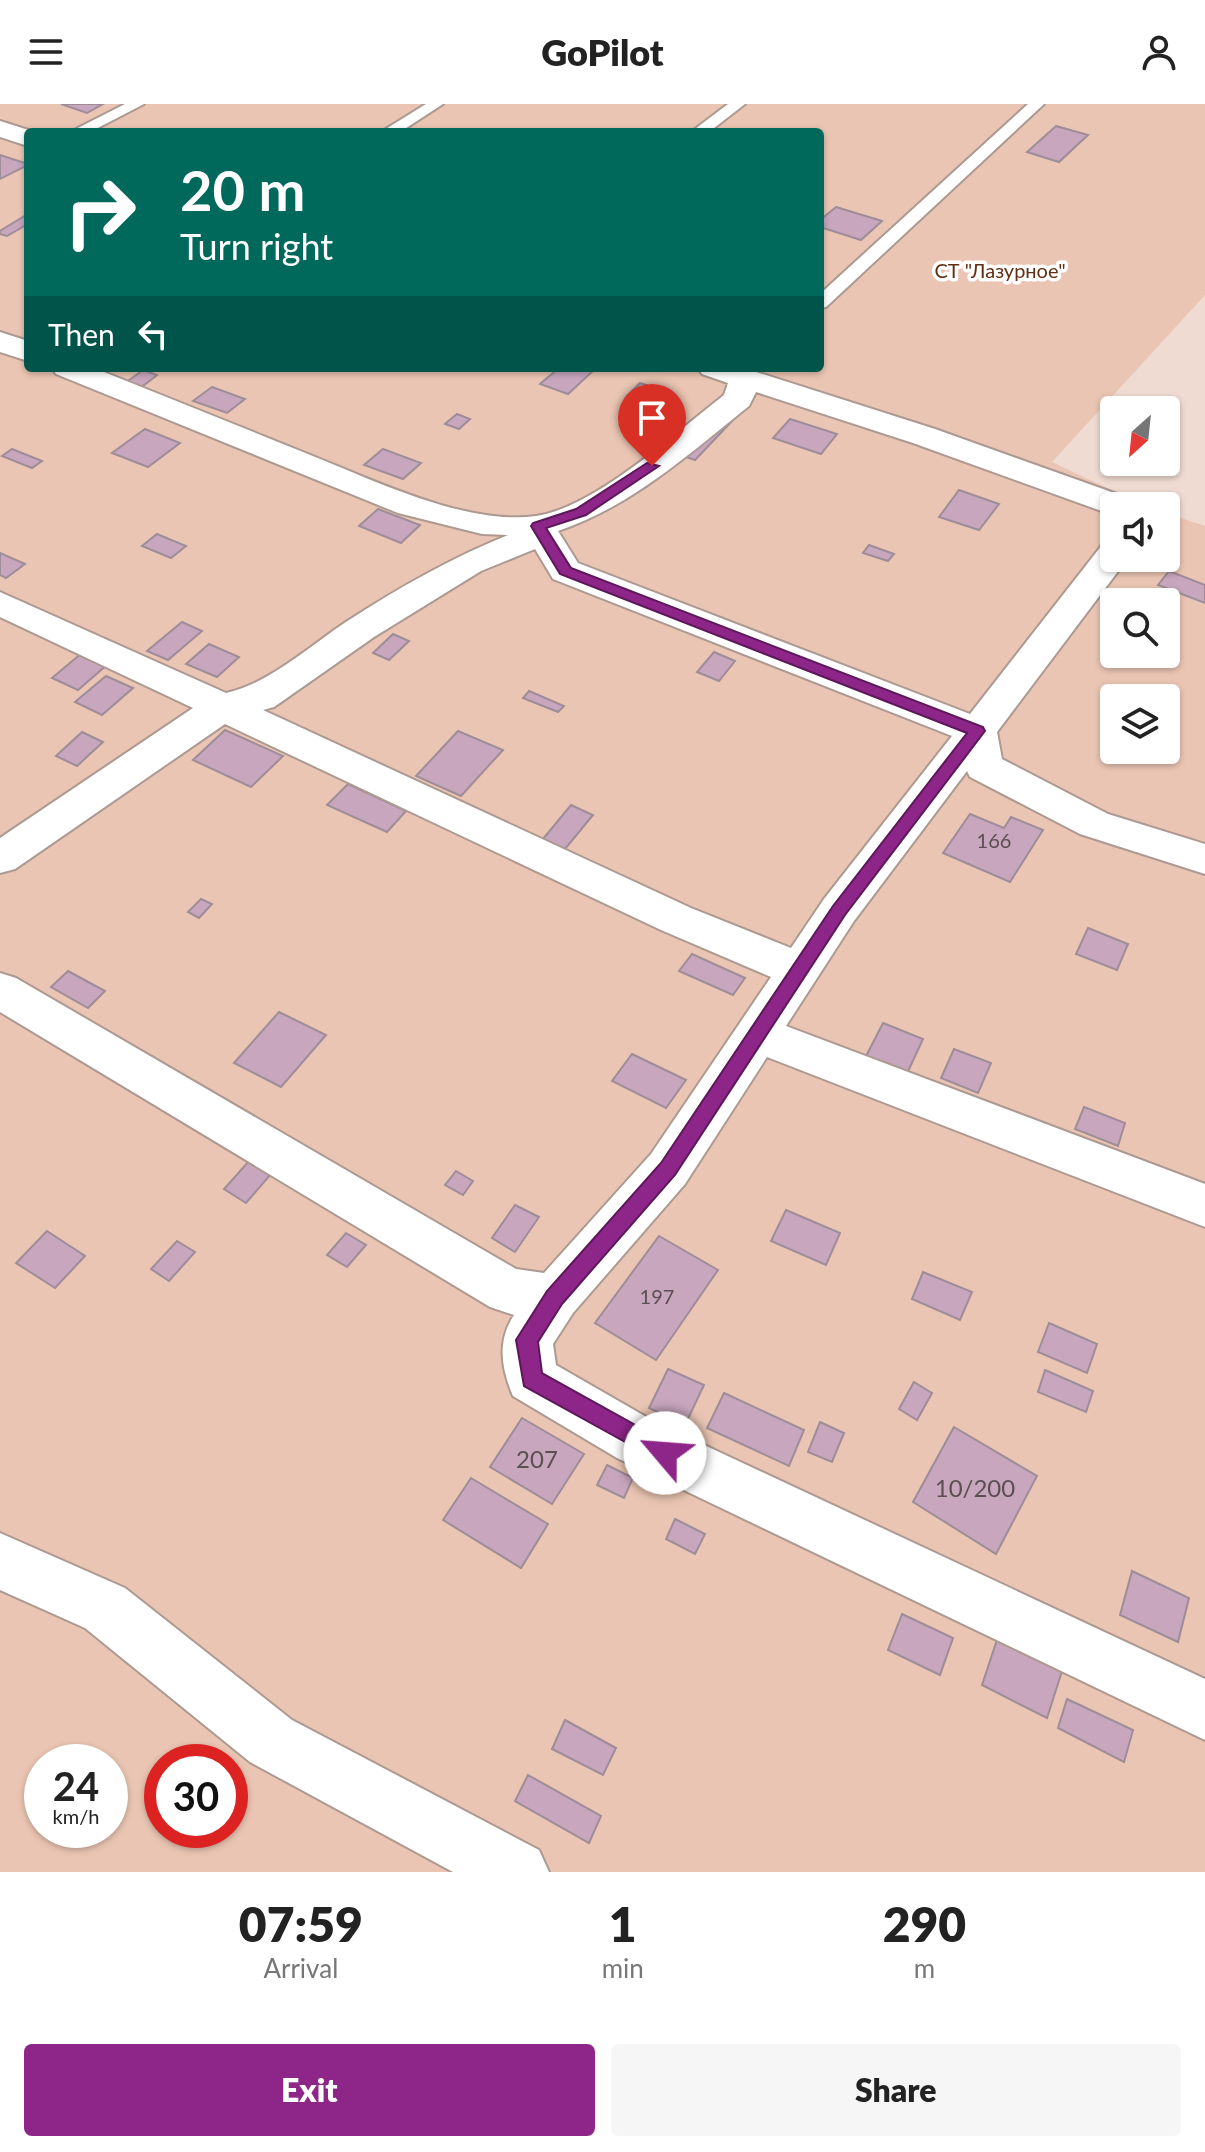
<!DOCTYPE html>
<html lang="en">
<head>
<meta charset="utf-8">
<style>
  body { margin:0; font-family:Lato,sans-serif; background:#f6f6f6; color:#222; height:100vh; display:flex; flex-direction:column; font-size:30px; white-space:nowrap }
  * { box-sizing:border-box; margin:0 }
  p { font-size:26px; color:#767676 }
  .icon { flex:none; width:44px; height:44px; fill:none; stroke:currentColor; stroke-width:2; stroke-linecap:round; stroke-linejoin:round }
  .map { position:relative; height:1768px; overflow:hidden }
  .side { display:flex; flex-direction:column; background:#fff; flex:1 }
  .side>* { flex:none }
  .guide { position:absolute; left:24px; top:24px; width:800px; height:244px; border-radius:8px; box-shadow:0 2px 6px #0004; background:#00695c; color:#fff; overflow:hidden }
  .needle { width:52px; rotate:207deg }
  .buttons { position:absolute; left:1100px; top:292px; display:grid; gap:16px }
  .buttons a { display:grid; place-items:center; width:80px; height:80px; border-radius:8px; background:#fff; box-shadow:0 2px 6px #0004; font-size:40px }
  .speed { position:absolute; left:24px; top:1640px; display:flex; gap:16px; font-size:40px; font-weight:700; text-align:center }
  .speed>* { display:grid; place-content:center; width:104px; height:104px; border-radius:50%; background:#fff; box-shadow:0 2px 6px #0004; line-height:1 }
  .speed small { font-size:20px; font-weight:400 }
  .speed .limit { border:12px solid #d22; background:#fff; color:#111 }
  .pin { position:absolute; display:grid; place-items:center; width:68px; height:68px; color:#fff; margin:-82px -34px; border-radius:50% 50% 50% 0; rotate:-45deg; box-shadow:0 0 8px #0007 }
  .pin .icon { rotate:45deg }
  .me { position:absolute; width:88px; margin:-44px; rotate:297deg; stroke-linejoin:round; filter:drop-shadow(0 0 6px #0008) }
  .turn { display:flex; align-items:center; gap:28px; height:168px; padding:0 24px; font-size:36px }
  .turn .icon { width:104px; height:104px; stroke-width:2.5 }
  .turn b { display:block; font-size:56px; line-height:68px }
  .then { display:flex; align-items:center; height:76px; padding:0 24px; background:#0003; gap:16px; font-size:30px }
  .eta { display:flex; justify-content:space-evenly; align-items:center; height:136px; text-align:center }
  .eta b { font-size:48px; font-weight:800; line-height:56px }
  .primary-button { display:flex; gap:16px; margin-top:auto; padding:16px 24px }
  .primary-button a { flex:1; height:92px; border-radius:8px; background:#8e2589; color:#fff; font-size:32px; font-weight:800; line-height:92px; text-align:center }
  .primary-button a+a { background:#f6f6f6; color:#222 }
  header { display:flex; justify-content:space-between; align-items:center; height:104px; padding:0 24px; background:#fff; font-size:36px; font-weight:800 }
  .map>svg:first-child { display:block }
  .green { fill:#ebc5b3; fill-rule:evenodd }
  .building { fill:#c8a6be; stroke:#9e8d98; stroke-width:2 }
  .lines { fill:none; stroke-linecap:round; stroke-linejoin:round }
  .lane-casing { stroke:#ac9991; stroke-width:4 }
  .street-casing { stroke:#ac9991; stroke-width:4 }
  .lane { fill:#fff; fill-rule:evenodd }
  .street { fill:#fff; fill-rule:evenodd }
  .route { fill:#8e2589; stroke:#5c1859; stroke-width:2 }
  .labels { text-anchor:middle; stroke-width:7; stroke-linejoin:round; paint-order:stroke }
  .far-park-label { font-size:20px; fill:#612f14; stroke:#fff }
  .number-label { font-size:20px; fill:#5c4e51 }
  .near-number-label { font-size:24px; fill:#5c4e51 }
</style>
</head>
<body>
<header><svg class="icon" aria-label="menu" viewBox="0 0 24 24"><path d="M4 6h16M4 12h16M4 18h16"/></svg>GoPilot<svg class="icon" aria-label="person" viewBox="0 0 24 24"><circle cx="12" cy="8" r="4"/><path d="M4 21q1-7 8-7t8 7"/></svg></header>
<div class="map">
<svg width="1205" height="1768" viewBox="0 0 1205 1768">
  <rect width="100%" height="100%" fill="#efdbd1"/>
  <path class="green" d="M0,0H1205V191L1052,358L1145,402H1114V454H1166V409L1205,422V1768H0ZM28,28H820V264H28ZM1114,498H1166V550H1114ZM1114,594H1166V646H1114ZM42,1658H110V1726H42ZM162,1658H230V1726H162Z"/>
  <g class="building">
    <polygon points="61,0 103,0 87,9"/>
    <polygon points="1056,22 1088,31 1059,58 1027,48"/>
    <polygon points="0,51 28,60 28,61 0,75"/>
    <polygon points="836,103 882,117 861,136 820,123 820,116"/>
    <polygon points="26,111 28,120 7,132 0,130 0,127"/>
    <polygon points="559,264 588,264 594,266 568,290 540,280"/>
    <polygon points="143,266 157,271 139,285 125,279"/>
    <polygon points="640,279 671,289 657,303 626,293"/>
    <polygon points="212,283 245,295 227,309 193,297"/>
    <polygon points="457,310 470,315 459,325 445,320"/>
    <polygon points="727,310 736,313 695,356 686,353"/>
    <polygon points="790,315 837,330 821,350 773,334"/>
    <polygon points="145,325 180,339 148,363 112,349"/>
    <polygon points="12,345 42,357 32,364 2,352"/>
    <polygon points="383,345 421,359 403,375 364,361"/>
    <polygon points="959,386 999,400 979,426 939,413"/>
    <polygon points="378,405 420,421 401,439 359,422"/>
    <polygon points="157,430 186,442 171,454 142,442"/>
    <polygon points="869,441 894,450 888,457 863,449"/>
    <polygon points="0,449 25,460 6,474 0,471"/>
    <polygon points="1169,467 1205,481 1205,499 1158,481"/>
    <polygon points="182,518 202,527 168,556 147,547"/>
    <polygon points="393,530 409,537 389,556 373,549"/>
    <polygon points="209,540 239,553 217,573 186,560"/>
    <polygon points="714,548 735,557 719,577 697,568"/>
    <polygon points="82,549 108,560 78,586 52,574"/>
    <polygon points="106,572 133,584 102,611 75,598"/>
    <polygon points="529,587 564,602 558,608 523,594"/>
    <polygon points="225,626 283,652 251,683 193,656"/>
    <polygon points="458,627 503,646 461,692 416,672"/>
    <polygon points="82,628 103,638 77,662 56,652"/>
    <polygon points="348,680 406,707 387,728 327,701"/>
    <polygon points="571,701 593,711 565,745 543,735"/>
    <polygon points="970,710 1004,724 1011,713 1043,726 1010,778 943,749"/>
    <polygon points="201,795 212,800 199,814 188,808"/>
    <polygon points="1088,824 1128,840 1117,866 1076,850"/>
    <polygon points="692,850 745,874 733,891 679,867"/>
    <polygon points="68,867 105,887 88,904 51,883"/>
    <polygon points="279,908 326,931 281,983 234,959"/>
    <polygon points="883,919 923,935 905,974 863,958"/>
    <polygon points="954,945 991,959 978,989 941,974"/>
    <polygon points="632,950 686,976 666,1004 612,977"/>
    <polygon points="1084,1003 1125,1019 1118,1042 1075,1025"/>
    <polygon points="249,1057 271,1070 246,1099 224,1085"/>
    <polygon points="456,1067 473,1077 463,1091 445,1081"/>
    <polygon points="515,1101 539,1113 515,1148 492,1134"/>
    <polygon points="786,1106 840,1129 826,1161 771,1137"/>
    <polygon points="47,1127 85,1152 55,1184 16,1159"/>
    <polygon points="346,1129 366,1141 347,1163 327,1151"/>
    <polygon points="659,1132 718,1166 656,1256 595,1219"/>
    <polygon points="177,1137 195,1148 169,1177 151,1165"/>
    <polygon points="923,1168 972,1188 960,1216 912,1195"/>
    <polygon points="1049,1219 1097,1240 1087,1269 1038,1248"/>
    <polygon points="668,1265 704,1281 685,1321 649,1304"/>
    <polygon points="1045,1266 1093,1287 1086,1308 1038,1288"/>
    <polygon points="914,1278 932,1289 917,1316 899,1305"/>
    <polygon points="724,1289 804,1326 789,1362 707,1324"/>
    <polygon points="522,1314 584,1350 552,1400 490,1363"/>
    <polygon points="820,1318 844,1329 832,1358 808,1348"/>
    <polygon points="954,1323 1037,1372 996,1450 913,1398"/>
    <polygon points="607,1361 633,1374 624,1394 597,1381"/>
    <polygon points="471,1374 548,1420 521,1464 443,1416"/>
    <polygon points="675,1415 705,1430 695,1450 666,1435"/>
    <polygon points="1132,1467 1189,1494 1178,1538 1120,1511"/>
    <polygon points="902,1510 953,1534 940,1571 888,1546"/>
    <polygon points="997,1536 1062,1567 1047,1614 982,1581"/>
    <polygon points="1067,1595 1133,1626 1124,1658 1058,1624"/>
    <polygon points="565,1616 616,1644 603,1671 552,1645"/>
    <polygon points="528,1671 601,1712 589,1739 515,1697"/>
  </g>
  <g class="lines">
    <defs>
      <g id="lane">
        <polygon points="125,0 144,0 90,28 70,28"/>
        <polygon points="426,0 443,0 400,28 381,28"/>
        <polygon points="728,0 745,0 709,28 691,28"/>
        <polygon points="1028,0 1044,0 826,203 820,204 820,190"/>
      </g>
      <g id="street">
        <polygon points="0,17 35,28 28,28 28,42 0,33"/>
        <polygon points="0,228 28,237 28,257 0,248"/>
        <path d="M52,264H94C164,292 234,320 303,348C369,374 465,422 536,412C596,403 676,328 724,291L728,279L702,270L698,264H744L935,325L1131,395L1136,402H1114V411L1107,409L913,339L756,288L749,302C689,350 632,402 558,427L578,459L970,610L1102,441L1114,438V454H1128L997,628L1002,655L1108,710L1205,740V770L1080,730L970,673L967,667L854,817L786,922L1205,1080V1123L767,953L685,1080L573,1209L553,1240L556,1261L655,1318L1205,1575V1636L617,1354L513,1292C501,1264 497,1237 514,1211L490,1203L0,908V869L16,874L516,1165L544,1169L651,1050L771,873L661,826L225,620L15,765L0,769V734L193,604L0,513V488L226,589C270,579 308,543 346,518C398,484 451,454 508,431L482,430L398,409L56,270ZM535,445L553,475L952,632L824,795L791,844L691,804L263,606L274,603L374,533L481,467Z"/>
        <polygon points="0,1429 125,1484 292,1616 539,1746 549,1768 453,1768 250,1658 85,1524 0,1486"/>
      </g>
    </defs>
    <use href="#lane" class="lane-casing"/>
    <use href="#street" class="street-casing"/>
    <use href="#lane" class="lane"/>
    <use href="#street" class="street"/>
  </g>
  <polygon class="route" points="647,359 659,362 586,411 546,424 571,464 983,623 985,627 845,811 675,1071 562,1200 538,1238 542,1269 673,1342 676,1349 673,1357 665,1360 524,1282 516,1236 547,1187 661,1059 833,802 967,629 560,470 531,422 533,419 576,405"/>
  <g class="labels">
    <g class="far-park-label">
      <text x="1000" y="174">СТ "Лазурное"</text>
    </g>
    <g class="number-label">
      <text x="994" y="744">166</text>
      <text x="657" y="1200">197</text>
    </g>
    <g class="near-number-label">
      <text x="537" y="1364">207</text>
      <text x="975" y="1393">10/200</text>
    </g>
  </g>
</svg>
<div class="buttons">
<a><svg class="needle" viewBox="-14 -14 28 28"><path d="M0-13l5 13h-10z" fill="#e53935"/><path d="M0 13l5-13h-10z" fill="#767676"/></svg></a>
<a><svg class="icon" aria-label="sound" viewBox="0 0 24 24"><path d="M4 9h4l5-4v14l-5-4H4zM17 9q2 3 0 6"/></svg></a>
<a><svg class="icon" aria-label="search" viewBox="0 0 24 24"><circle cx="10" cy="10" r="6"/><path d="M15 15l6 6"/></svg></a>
<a><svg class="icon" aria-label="layers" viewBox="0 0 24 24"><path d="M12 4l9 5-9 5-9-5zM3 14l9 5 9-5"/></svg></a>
</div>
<div class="speed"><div>24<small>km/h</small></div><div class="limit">30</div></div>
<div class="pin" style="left:652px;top:362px;background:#d93025"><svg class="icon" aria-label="arrive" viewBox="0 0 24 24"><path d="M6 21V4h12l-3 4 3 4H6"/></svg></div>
<svg class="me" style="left:665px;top:1349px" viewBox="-20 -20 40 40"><circle r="19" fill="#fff"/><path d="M0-13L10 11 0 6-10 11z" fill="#8e2589"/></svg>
<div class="guide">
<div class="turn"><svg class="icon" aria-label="right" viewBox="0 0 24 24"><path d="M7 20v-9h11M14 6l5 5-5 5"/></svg><div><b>20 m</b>Turn right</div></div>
<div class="then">Then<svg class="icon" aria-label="left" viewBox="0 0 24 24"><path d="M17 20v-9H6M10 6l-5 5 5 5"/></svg></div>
</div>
</div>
<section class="side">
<div class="eta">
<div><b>07:59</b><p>Arrival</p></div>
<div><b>1</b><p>min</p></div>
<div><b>290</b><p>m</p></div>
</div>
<div class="primary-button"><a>Exit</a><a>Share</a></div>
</section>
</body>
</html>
